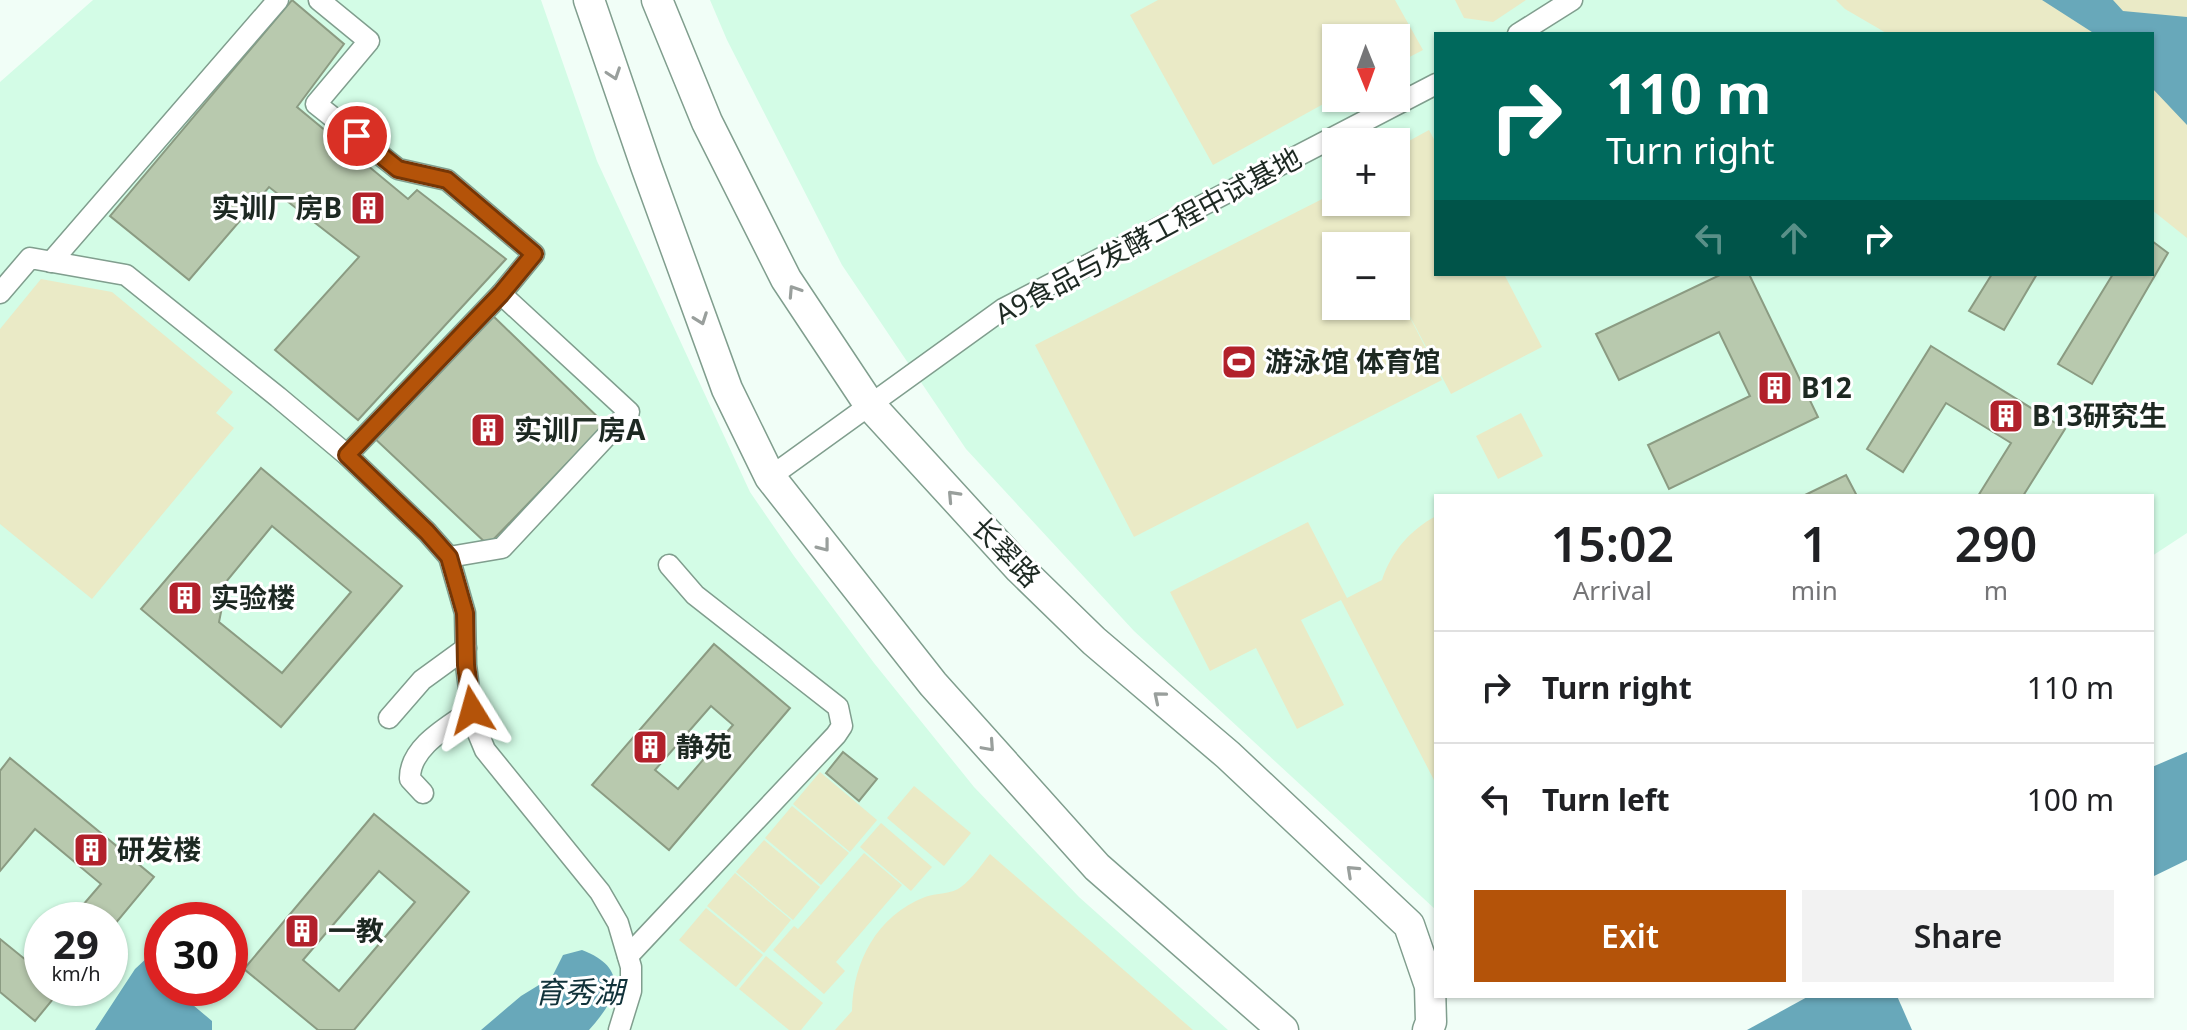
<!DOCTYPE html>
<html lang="en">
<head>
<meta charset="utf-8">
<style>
  body { margin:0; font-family:"Noto Sans","Noto Sans SC",sans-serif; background:#f2f2f2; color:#202124; height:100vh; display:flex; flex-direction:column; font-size:30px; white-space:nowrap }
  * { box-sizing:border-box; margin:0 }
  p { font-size:26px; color:#757577 }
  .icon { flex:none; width:44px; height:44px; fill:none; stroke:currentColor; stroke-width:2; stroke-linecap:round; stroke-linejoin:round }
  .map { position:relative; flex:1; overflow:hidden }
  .panel { position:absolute; left:1434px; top:494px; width:720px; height:504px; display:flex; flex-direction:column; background:#fff; border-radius:0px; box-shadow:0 2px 6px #0004 }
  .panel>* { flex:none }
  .top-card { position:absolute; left:1434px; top:32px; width:720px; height:244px; border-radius:0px; box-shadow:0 2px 6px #0004; background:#00695c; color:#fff; overflow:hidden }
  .needle { width:52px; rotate:179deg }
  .buttons { position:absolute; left:1322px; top:24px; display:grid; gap:16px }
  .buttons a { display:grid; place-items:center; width:88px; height:88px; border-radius:0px; background:#fff; box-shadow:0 2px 6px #0004; font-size:40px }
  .speed { position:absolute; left:24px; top:902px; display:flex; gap:16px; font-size:40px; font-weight:700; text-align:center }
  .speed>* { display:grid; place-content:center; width:104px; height:104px; border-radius:50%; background:#fff; box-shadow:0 2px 6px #0004; line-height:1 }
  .speed small { font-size:20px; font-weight:400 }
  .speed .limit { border:12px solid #d22; background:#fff; color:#111 }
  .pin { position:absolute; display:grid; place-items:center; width:68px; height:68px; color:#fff; margin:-34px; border:4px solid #fff; border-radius:50%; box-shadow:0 2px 8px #0007 }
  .me { position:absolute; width:88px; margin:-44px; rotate:352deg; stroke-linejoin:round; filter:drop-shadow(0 0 6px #0008) }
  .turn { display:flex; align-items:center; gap:28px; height:168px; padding:0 40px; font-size:36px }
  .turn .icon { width:104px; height:104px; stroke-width:2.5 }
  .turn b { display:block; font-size:56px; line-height:68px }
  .lanes { display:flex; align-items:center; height:76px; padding:0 40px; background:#0003; justify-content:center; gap:40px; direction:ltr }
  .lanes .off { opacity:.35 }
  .eta { display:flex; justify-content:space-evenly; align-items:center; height:136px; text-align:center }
  .eta b { font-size:48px; font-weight:600; line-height:56px }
  .button { display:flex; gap:16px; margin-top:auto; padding:16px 40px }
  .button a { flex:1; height:92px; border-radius:0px; background:#b45309; color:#fff; font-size:32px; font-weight:600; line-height:92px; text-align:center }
  .button a+a { background:#f2f2f2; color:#202124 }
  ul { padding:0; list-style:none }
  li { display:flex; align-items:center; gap:24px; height:112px; padding:0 40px; border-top:2px solid #e0e0e0 }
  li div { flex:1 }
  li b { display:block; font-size:30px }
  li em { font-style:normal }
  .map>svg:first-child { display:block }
  .built { fill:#d3fce6; fill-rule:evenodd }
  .green { fill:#eaeac6; fill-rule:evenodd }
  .water { fill:#68a8ba }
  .building { fill:#b8c9ae; stroke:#8b9b82; stroke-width:2; fill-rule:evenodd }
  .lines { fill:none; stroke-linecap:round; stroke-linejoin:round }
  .minor-casing { stroke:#809e8e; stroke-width:23 }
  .secondary-casing { stroke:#809e8e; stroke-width:33 }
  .minor { stroke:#fff; stroke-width:20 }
  .secondary { stroke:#fff; stroke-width:30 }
  .oneway { stroke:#999f9c }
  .route-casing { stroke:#753606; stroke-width:20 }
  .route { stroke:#b45309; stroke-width:14 }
  .labels { text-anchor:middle; stroke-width:6; stroke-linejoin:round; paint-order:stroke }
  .poi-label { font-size:28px; font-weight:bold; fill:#1d2922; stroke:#fff; text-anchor:start }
  .street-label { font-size:28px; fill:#1d2922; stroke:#fff }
  .water-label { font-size:30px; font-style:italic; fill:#11323a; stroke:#fff }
</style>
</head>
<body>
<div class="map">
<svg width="2187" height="1030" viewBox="0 0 2187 1030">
  <rect width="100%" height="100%" fill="#f1fef7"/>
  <g class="built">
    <path d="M93,0H541L597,161L750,492L794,556L874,663L974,787L1079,897L1228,1030H0V82ZM42,920H110V988H42ZM162,920H230V988H162Z"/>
    <path d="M710,0H2187V533L2152,556V496H1436V910L1134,631L966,449L842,265L727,40ZM1436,34H2152V274H1436ZM1336,38H1396V98H1336ZM1336,142H1396V202H1336ZM1336,246H1396V306H1336Z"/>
  </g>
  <g class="green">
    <polygon points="1158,0 1395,0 1423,50 1396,64 1396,38 1336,38 1336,97 1213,165 1130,15"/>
    <polygon points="1455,0 1526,0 1493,22 1464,18"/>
    <polygon points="1836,0 2187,0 2187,238 2152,210 2152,34 1888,34 1845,9"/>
    <path d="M1429,130L1436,143V274H1504L1542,347L1451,394L1397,292L1442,380L1134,537L1035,345L1336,192V202H1396V148ZM1336,246H1396V306H1336Z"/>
    <polygon points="41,279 112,292 233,392 216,413 234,428 92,599 0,524 0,329"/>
    <polygon points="1521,413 1543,456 1498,479 1476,436"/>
    <path d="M1436,516V784L1341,600L1301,620L1344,705L1297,729L1256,648L1210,671L1170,592L1308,522L1347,598L1382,580C1391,552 1410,530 1436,516Z"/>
    <polygon points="820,772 877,820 850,852 793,804"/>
    <polygon points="914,786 971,833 944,866 887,818"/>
    <polygon points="792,806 849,853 821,885 765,838"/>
    <polygon points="881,823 932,867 911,891 860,847"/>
    <polygon points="764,840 820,887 793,920 736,872"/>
    <polygon points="864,853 902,885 836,962 845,971 824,994 773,950 794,926 798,929"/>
    <path d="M990,854L1193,1030H835L852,1011C853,961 877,916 925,897C935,893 953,894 961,887C972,879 981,865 990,854Z"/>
    <polygon points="735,873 791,920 764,953 707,906"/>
    <polygon points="706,908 763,955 736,987 679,940"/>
    <polygon points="766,956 823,1003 801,1030 789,1030 739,989"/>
  </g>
  <g class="water">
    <polygon points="2042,0 2113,0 2123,11 2187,17 2187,125 2152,88 2152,34 2095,34"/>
    <polygon points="2187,752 2187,860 2152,877 2152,767"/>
    <polygon points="162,944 162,988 178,988 181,995 212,1021 212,1030 95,1030 135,969"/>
    <path d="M582,950C631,969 617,999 589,1030H481L521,996L552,977L563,955Z"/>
    <polygon points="1809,996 1897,996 1912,1030 1747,1030"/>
  </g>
  <g class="building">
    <polygon points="292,0 344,44 297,107 408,199 417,190 506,259 358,420 275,350 359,257 269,187 189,280 110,216"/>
    <polygon points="2152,241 2168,253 2092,384 2058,364 2113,274 2152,274"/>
    <polygon points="1722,274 1749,274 1818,417 1669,489 1648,445 1750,396 1719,332 1619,380 1596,334"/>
    <polygon points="1992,274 2037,274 2004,330 1969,311"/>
    <polygon points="489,312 605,424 488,545 371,435"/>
    <polygon points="1931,346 2065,429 2023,496 1978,496 2011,443 1946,403 1903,472 1867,449"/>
    <path d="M261,468L402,586L281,727L141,609ZM272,526L351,592L282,673L219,622L223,602L216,594Z"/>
    <polygon points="1846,475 1857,496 1803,496"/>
    <path d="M714,644L790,708L669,850L592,785ZM711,706L733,725L678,789L655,770Z"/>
    <polygon points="843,752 877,779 859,801 826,773"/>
    <polygon points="10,758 154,877 110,930 110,920 70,920 101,884 35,829 0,871 0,771"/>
    <path d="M374,814L469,892L354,1030H318L244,969ZM379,871L415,902L339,991L303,960Z"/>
    <polygon points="0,939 32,965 42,954 42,988 62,988 35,1021 0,992"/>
  </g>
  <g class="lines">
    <defs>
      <g id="minor">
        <polyline points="319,0 369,41 316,104 398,169 447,180 534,254 501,294 629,412 502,548 449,557"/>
        <polyline points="1518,34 1572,0"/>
        <polyline points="51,262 278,0"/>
        <polyline points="0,293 30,258 126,275 278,397 347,455 427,532 449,557 465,613 466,665 473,721 485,750 600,892 618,923 631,967 631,991 619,1030"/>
        <polyline points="347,455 501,294"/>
        <polyline points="770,477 1003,309 1436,84"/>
        <polyline points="389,718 422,680 466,648"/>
        <path d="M423,793L410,779C409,747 449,726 472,710"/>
        <polyline points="628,956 836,735 842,726 838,707 695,595 669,565"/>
      </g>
      <g id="secondary">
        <polyline points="589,0 646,166 727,389 770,477 933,684 1097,867 1283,1030"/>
        <polyline points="657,0 707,122 786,279 869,404 1020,569 1094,641 1228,755 1409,925 1430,986 1431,1022 1428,1030"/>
      </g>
    </defs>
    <use href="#minor" class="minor-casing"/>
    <use href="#secondary" class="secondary-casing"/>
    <use href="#minor" class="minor"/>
    <use href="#secondary" class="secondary"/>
  </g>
  <defs><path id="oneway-chevron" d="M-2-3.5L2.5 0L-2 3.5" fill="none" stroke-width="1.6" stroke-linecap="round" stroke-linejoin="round" transform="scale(2)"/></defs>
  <g class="oneway">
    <use href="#oneway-chevron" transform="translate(614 74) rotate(71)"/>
    <use href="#oneway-chevron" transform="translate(794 291) rotate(-123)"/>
    <use href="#oneway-chevron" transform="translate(701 319) rotate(70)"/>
    <use href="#oneway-chevron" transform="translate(953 496) rotate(-133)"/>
    <use href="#oneway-chevron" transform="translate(824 546) rotate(52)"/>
    <use href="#oneway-chevron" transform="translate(1159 697) rotate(-140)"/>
    <use href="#oneway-chevron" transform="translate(989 746) rotate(48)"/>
    <use href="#oneway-chevron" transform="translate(1352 871) rotate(-137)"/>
  </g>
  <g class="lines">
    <defs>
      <polyline id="route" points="357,136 398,169 447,180 534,254 501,294 347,455 427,532 449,557 465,613 466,665 472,710"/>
    </defs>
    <use href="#route" class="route-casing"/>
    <use href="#route" class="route"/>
  </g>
  <defs>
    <symbol id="building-square" viewBox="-11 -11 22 22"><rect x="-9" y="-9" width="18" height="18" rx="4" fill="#b2212b" stroke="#fff"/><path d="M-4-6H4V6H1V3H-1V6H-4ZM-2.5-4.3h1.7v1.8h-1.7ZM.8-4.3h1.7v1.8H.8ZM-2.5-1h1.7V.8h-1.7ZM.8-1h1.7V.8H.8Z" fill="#fff"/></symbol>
    <symbol id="stadium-square" viewBox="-11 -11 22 22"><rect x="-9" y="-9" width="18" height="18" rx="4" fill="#b2212b" stroke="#fff"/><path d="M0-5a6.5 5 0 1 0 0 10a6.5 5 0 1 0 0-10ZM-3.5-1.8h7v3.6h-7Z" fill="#fff"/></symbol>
  </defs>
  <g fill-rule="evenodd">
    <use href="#building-square" x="348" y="188" width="40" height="40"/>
    <use href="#stadium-square" x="1219" y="342" width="40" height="40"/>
    <use href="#building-square" x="1755" y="368" width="40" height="40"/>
    <use href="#building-square" x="1986" y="396" width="40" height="40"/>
    <use href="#building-square" x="468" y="410" width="40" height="40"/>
    <use href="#building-square" x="165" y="578" width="40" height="40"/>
    <use href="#building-square" x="630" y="727" width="40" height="40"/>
    <use href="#building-square" x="71" y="830" width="40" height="40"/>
    <use href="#building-square" x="282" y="911" width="40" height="40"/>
  </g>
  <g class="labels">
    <g class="poi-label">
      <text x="342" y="218" text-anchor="end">实训厂房B</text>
      <text x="1265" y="372">游泳馆 体育馆</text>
      <text x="1801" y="398">B12</text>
      <text x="2032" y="426">B13研究生</text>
      <text x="514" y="440">实训厂房A</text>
      <text x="211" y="608">实验楼</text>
      <text x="676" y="757">静苑</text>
      <text x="117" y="860">研发楼</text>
      <text x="328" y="941">一教</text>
    </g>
    <g class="street-label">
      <text transform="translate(1148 236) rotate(-28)" y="10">A9食品与发酵工程中试基地</text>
      <text transform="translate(1006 552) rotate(46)" y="10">长翠路</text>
    </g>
    <g class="water-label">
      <text x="579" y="1003">育秀湖</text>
    </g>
  </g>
</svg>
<div class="buttons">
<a><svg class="needle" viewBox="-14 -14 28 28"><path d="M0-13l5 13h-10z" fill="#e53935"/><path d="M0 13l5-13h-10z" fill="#757577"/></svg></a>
<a>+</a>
<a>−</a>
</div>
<div class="speed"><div>29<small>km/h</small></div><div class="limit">30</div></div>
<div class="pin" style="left:357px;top:136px;background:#d93025"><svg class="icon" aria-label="arrive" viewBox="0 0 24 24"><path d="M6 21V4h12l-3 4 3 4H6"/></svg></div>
<svg class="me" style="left:472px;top:710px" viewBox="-20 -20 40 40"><path d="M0-17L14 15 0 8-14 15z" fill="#b45309" stroke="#fff" stroke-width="4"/></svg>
<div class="top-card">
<div class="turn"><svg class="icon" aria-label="right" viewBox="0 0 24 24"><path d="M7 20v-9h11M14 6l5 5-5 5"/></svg><div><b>110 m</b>Turn right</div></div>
<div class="lanes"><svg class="icon off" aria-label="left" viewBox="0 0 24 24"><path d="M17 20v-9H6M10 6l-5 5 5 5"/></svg><svg class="icon off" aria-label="ahead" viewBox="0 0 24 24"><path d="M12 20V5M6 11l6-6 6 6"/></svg><svg class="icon" aria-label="right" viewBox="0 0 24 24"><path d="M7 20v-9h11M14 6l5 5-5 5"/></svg></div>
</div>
<section class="panel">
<div class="eta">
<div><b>15:02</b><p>Arrival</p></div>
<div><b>1</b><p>min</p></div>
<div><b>290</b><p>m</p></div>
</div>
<ul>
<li><svg class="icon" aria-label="right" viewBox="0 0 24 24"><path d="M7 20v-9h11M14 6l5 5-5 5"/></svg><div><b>Turn right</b></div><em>110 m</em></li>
<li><svg class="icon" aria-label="left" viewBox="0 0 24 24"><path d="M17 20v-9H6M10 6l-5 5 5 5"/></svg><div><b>Turn left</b></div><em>100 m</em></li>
</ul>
<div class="button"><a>Exit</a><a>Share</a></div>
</section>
</div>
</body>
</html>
